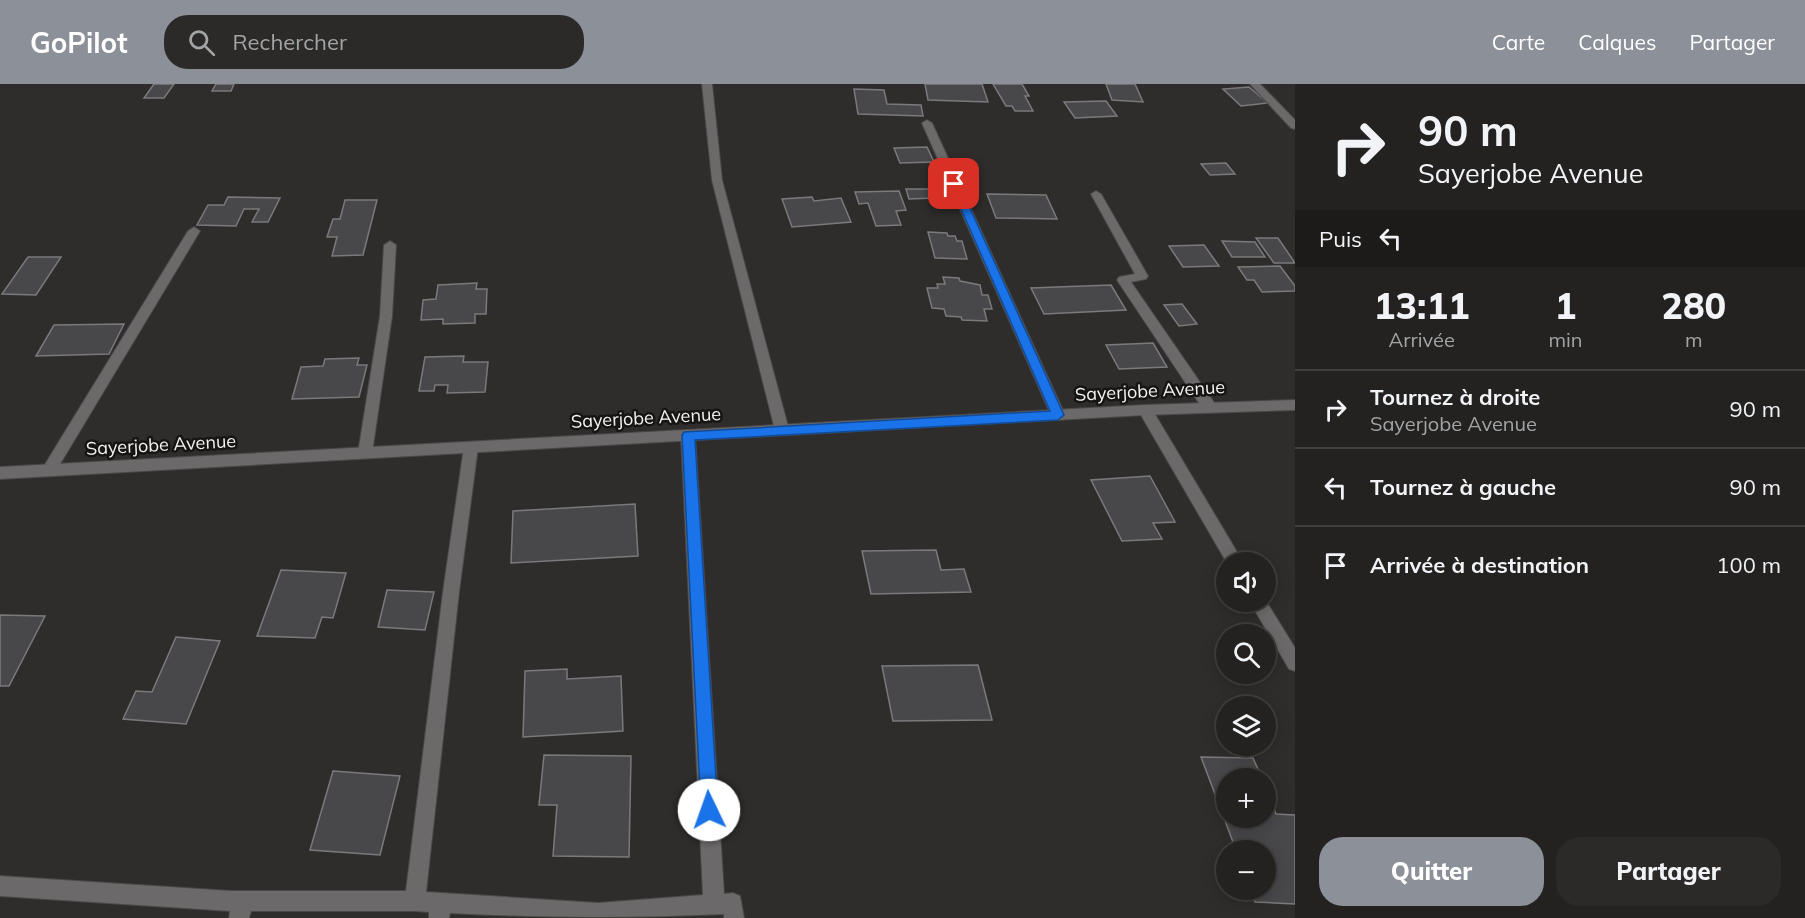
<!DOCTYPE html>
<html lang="fr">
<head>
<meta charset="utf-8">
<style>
  body { margin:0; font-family:Mulish,sans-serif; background:#2b2a29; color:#f1f3f6; height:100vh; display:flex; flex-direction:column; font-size:22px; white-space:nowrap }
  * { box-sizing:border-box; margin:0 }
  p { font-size:20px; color:#a3a4a5 }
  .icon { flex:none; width:33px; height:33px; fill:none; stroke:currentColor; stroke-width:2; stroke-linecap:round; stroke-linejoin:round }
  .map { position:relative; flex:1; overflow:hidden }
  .panel { display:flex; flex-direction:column; background:#232220; width:510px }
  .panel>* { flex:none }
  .guide { background:#232220; color:#f1f3f6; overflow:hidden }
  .controls { position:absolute; left:1216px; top:468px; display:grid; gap:12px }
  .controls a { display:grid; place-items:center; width:60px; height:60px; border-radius:50%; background:#232220; box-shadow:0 3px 15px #0003,0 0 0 2px #403f3e; font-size:30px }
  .pin { position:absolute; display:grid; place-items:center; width:51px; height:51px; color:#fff; margin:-26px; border-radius:12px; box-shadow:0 3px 9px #0006 }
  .me { position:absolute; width:66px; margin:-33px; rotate:357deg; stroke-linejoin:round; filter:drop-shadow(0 0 4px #0008) }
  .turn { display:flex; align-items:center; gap:21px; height:126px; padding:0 24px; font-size:27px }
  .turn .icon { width:78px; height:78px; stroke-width:2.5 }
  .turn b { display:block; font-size:42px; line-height:51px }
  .then { display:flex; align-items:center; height:57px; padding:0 24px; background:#0003; gap:12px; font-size:22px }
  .eta { display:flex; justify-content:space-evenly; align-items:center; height:102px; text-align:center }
  .eta b { font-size:36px; font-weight:800; line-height:42px }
  .primary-button { display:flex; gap:12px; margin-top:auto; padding:12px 24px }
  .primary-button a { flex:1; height:69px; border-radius:24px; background:#8c9099; color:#fff; font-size:24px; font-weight:800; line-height:69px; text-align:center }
  .primary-button a+a { background:#2b2a29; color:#f1f3f6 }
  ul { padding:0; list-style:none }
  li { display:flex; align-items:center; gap:18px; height:78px; padding:0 24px; border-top:2px solid #403f3e }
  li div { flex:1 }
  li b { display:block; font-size:22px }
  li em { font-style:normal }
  header { display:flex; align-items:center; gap:36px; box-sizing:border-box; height:84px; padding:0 30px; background:#8c9099; color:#fff }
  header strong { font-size:28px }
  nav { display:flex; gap:33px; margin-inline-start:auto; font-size:21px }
  .search { width:420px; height:54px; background:#2b2a29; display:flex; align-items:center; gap:15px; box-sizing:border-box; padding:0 21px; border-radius:24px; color:#a3a4a5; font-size:22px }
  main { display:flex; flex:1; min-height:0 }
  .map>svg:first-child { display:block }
  .building { fill:#48484a; stroke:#7a797c; stroke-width:1.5 }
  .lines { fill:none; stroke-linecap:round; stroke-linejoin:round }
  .minor-casing { stroke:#4b4947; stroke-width:2 }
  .tertiary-casing { stroke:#4b4947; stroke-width:2 }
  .minor { fill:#6b6969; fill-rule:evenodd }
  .tertiary { fill:#6b6969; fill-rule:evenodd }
  .route { fill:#1a73e8; stroke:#114b97; stroke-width:1.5 }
  .labels { text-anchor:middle; stroke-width:5; stroke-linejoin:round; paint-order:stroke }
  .street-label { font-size:18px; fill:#f4f3f2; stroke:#161514 }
</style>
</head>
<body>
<header>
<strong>GoPilot</strong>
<div class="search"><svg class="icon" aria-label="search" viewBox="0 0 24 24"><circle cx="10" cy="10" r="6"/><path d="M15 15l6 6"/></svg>Rechercher</div>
<nav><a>Carte</a><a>Calques</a><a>Partager</a></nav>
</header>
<main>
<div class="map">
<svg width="1295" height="834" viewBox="0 0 1295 834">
  <rect width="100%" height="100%" fill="#2f2d2b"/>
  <g class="building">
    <polygon points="154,0 174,0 164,14 144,14"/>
    <polygon points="216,0 234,0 231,7 212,7"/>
    <polygon points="925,0 982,0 988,18 928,16"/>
    <polygon points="993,0 1022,0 1029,12 1025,12 1033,27 1015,27 1012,22 1006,22"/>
    <polygon points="1106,0 1135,0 1143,18 1112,16"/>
    <polygon points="1249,3 1268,19 1241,22 1223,5"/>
    <polygon points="854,5 884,6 887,20 921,21 923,32 858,30"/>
    <polygon points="1106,17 1117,32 1075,34 1064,18"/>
    <polygon points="927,63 934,78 900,79 894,64"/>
    <polygon points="1226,79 1235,90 1210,91 1201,80"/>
    <polygon points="906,105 947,105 954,120 937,120 934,114 909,115"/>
    <polygon points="899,107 906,126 896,127 901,141 876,142 868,119 859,120 855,108"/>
    <polygon points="987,110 1046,111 1057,135 996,134"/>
    <polygon points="228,113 280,114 268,138 252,138 259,125 244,125 236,142 197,141 208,121 224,121"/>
    <polygon points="812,113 814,117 841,114 851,138 792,143 782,115"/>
    <polygon points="345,116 377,116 363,171 332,172 337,153 327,153 333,135 340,135"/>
    <polygon points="928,148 947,149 948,152 955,152 957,157 962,157 967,175 935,174"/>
    <polygon points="1256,154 1278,154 1295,179 1274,179"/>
    <polygon points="1222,157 1255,158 1265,173 1232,173"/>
    <polygon points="1204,161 1219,182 1183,183 1169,162"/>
    <polygon points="28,173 61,173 36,211 2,210"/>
    <polygon points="1280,182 1295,202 1295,207 1262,208 1254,196 1247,196 1238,183"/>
    <polygon points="943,193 959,194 960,197 980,201 982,211 988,211 992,225 984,225 987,237 962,236 961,233 946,232 944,225 932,224 927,204 938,204 937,200 945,200"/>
    <polygon points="477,199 476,205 487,205 486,230 475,230 475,239 443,240 443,235 421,236 423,216 436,215 438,201"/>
    <polygon points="1111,201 1126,226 1044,230 1031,204"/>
    <polygon points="1182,220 1197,240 1179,242 1164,221"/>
    <polygon points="124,240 109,270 36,272 54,241"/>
    <polygon points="1153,259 1167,283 1119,285 1106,261"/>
    <polygon points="464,272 463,278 488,278 485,308 447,309 448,301 435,301 434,307 419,307 425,273"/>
    <polygon points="359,274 357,281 367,281 359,313 292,315 301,283 323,282 325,275"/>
    <polygon points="1150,392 1175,438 1153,439 1162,455 1122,457 1091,396"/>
    <polygon points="635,420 638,472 511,479 513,427"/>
    <polygon points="936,466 941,486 964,485 971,508 871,510 862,467"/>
    <polygon points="281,486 346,489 333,534 322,533 315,554 257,552"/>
    <polygon points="387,506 434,508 425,546 378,543"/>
    <polygon points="0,531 45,532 9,602 0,602"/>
    <polygon points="176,553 220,557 186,640 123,635 136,607 152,608"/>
    <polygon points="978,581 992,636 893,637 882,582"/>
    <polygon points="567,585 567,595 621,592 623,647 523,653 525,587"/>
    <polygon points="544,671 631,672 629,773 553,772 557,721 539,721"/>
    <polygon points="1201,673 1253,674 1262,694 1227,694 1227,734 1266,734 1266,705 1276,730 1295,731 1295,820 1255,818 1251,806 1266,806 1266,766 1236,766"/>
    <polygon points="333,687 400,692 380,771 310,766"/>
  </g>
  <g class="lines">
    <defs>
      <g id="minor">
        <polygon points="702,0 712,0 722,96 789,346 782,351 775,346 712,96"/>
        <polygon points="1250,0 1260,0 1295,36 1295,45 1291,44"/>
        <polygon points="927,36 932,39 1065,331 1063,335 1058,336 1051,331 922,39"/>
        <polygon points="1096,107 1101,110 1148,192 1146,195 1131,198 1215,320 1217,324 1215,328 1205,328 1117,196 1119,193 1135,190 1091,110"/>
        <polygon points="194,143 200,147 54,390 44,390 42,386 44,382 188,147"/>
        <polygon points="390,157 396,161 392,232 372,369 370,373 360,373 358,369 380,232 384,161"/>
        <polygon points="1145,321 1150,322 1243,478 1227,479 1138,326"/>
        <path d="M688,346L695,351L724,810L733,809L740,812L744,834H724V830C632,834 541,834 450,829L449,834H429V828L415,827H251L249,834H229L230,827L0,812V792L231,807H406L443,508L464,363L466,359H476L478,363L459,508L426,808L598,819L703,811L681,351Z"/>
        <polygon points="1266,517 1295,564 1295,587 1289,585 1250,518"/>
      </g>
      <polygon id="tertiary" points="1295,316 1295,326 1145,331 0,395 0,383 1145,321"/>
    </defs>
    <use href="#minor" class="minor-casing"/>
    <use href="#tertiary" class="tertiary-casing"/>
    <use href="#minor" class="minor"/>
    <use href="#tertiary" class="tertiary"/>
  </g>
  <polygon class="route" points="954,97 959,100 1064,331 1058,336 695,356 718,726 715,733 709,735 703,733 701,726 682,351 684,348 1050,327 950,100"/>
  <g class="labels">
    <g class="street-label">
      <text transform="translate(1150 307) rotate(-3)" y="6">Sayerjobe Avenue</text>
      <text transform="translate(646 334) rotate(-3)" y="6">Sayerjobe Avenue</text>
      <text transform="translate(161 361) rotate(-3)" y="6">Sayerjobe Avenue</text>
    </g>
  </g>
</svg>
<div class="controls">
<a><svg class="icon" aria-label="sound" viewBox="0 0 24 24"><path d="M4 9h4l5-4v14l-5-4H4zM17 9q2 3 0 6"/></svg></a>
<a><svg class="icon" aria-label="search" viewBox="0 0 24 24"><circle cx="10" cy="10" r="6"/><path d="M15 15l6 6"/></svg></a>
<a><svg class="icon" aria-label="layers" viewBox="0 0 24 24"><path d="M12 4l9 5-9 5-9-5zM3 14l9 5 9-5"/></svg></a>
<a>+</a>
<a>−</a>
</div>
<div class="pin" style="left:954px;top:100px;background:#d93025"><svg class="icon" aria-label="arrive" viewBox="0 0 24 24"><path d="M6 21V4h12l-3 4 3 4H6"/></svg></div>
<svg class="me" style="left:709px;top:726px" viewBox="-20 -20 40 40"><circle r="19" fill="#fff"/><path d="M0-13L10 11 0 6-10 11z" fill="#1a73e8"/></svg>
</div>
<section class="panel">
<div class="guide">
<div class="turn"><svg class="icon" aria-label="right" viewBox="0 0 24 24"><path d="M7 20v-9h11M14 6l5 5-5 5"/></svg><div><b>90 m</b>Sayerjobe Avenue</div></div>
<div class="then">Puis<svg class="icon" aria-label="left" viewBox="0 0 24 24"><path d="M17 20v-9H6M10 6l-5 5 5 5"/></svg></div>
</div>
<div class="eta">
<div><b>13:11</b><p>Arrivée</p></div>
<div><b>1</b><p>min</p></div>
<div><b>280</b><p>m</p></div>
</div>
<ul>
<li><svg class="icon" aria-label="right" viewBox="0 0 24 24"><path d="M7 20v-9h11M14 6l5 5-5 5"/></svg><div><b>Tournez à droite</b><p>Sayerjobe Avenue</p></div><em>90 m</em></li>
<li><svg class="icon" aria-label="left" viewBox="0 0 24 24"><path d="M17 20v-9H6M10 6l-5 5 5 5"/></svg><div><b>Tournez à gauche</b></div><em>90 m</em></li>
<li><svg class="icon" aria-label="arrive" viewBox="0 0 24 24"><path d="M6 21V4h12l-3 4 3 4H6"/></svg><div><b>Arrivée à destination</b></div><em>100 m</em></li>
</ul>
<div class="primary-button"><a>Quitter</a><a>Partager</a></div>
</section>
</main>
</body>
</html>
